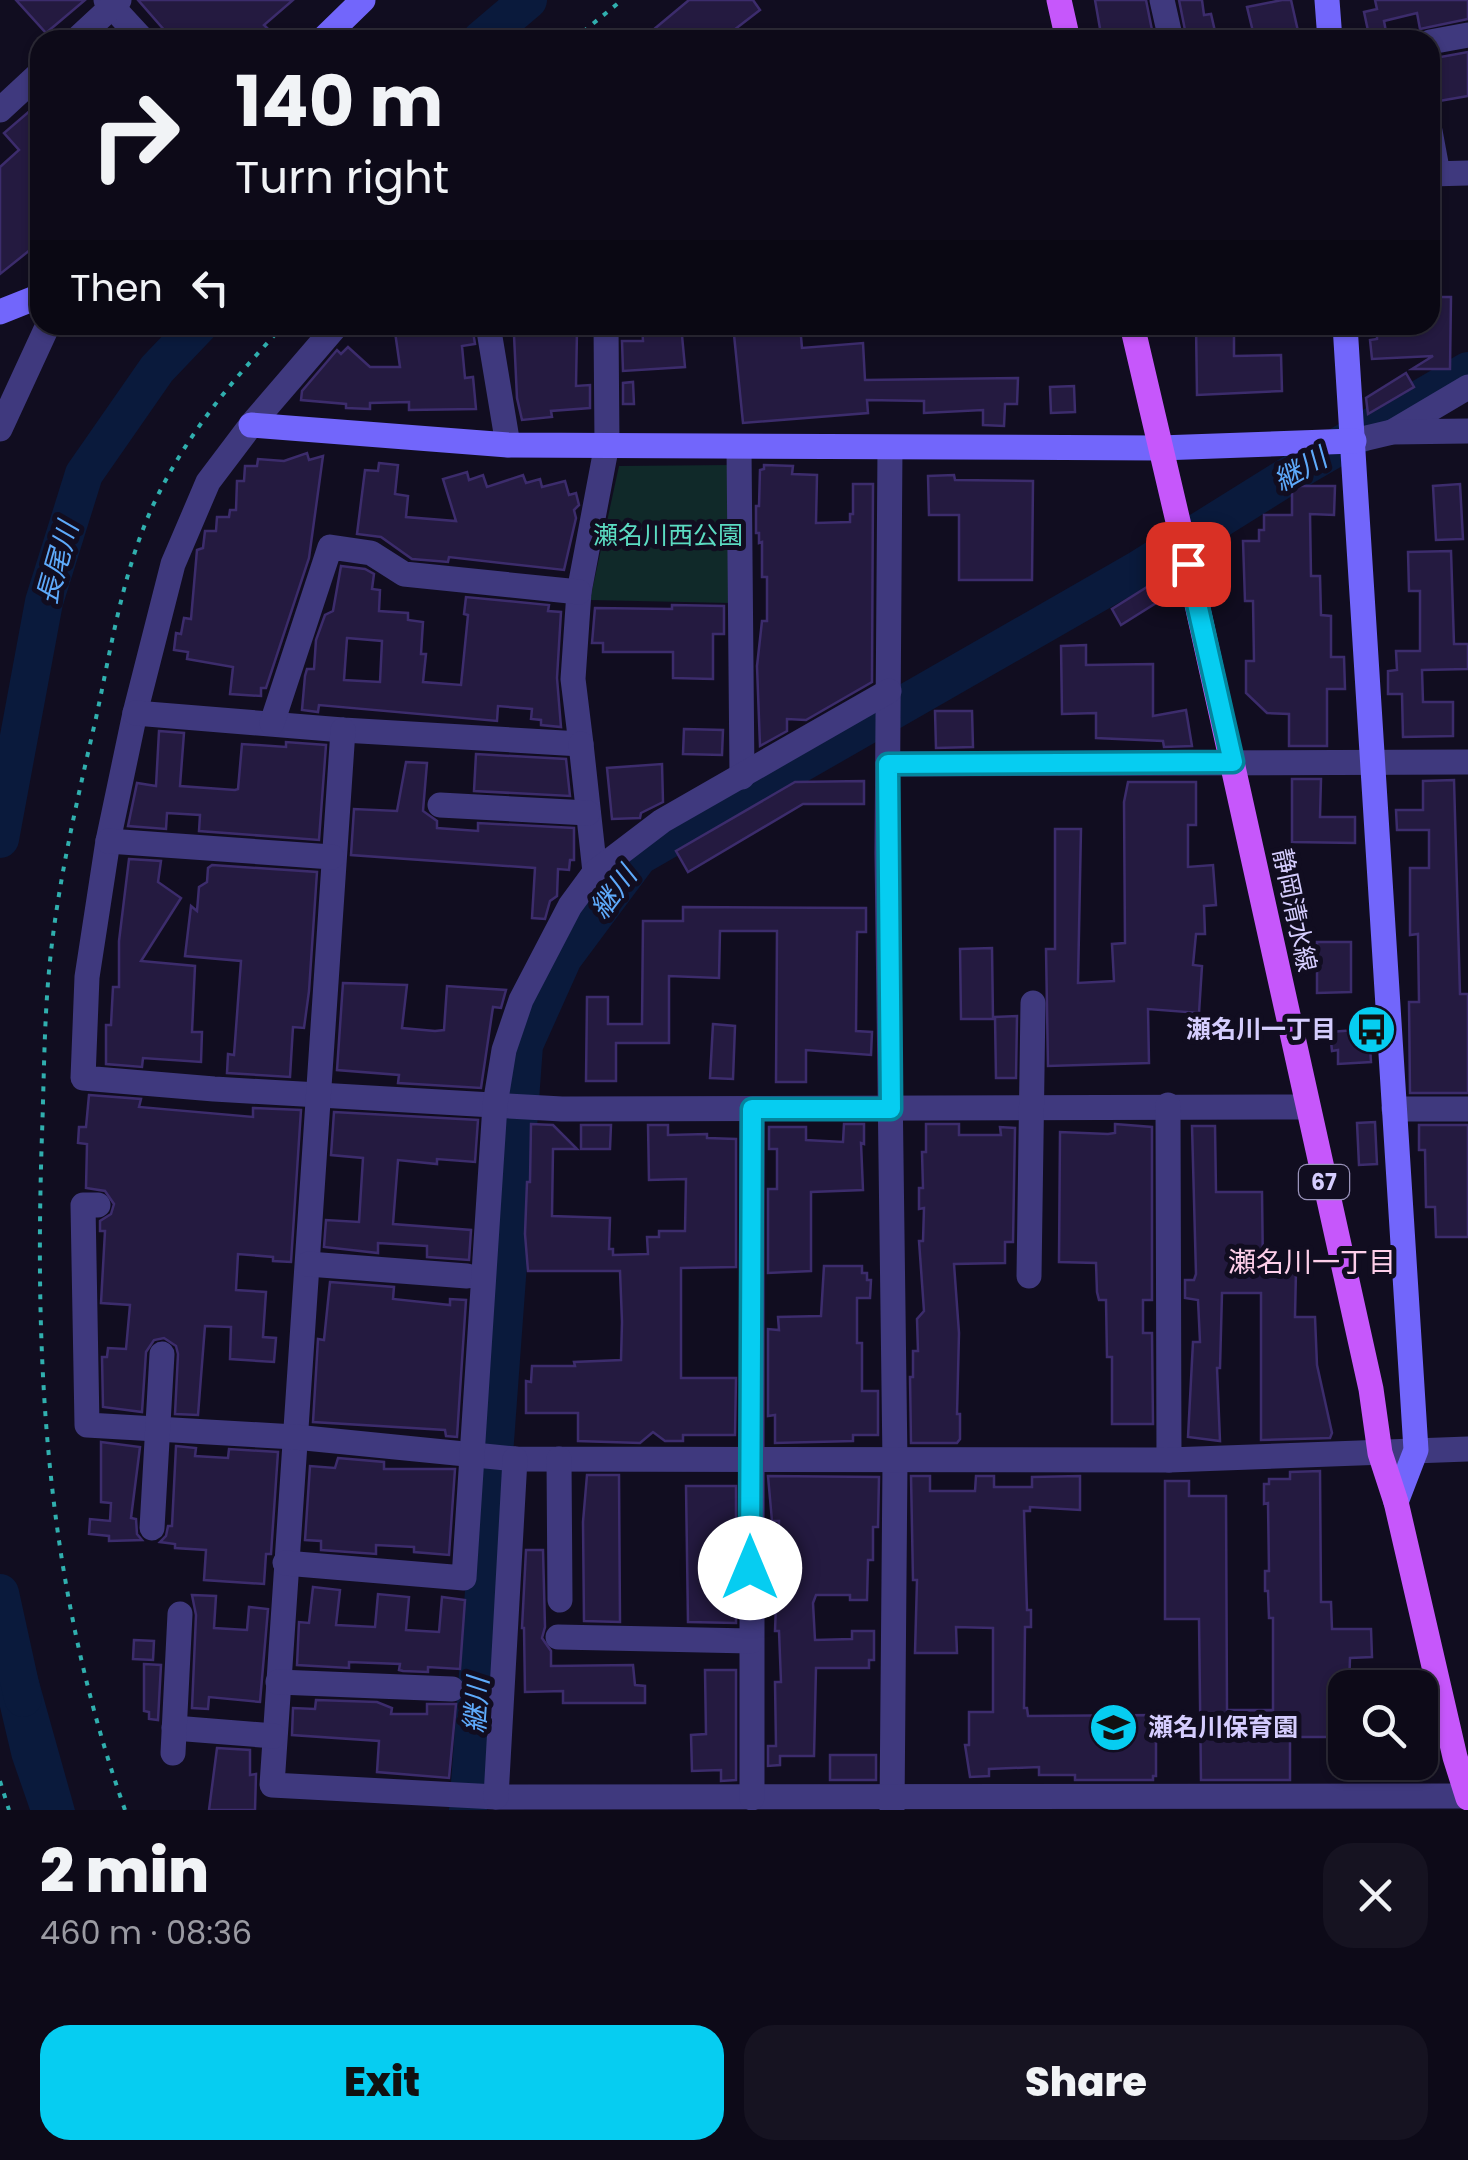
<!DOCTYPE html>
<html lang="en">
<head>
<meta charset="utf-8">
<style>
  body { margin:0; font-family:Poppins,"Noto Sans JP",sans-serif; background:#161321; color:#f1f3f6; height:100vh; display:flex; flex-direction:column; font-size:38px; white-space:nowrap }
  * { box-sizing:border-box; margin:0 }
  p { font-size:32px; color:#9a9aa2 }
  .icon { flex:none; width:55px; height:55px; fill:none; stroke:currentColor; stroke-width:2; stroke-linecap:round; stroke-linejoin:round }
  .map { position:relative; height:1810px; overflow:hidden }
  .drawer { display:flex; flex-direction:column; background:#0d0a18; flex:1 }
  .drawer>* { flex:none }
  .hud { position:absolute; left:30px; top:30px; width:1410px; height:305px; border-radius:30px; box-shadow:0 2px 8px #0004,0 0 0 2px #2d2b37; background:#0d0a18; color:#f1f3f6; overflow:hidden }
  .fabs { position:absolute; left:1328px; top:1670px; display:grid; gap:20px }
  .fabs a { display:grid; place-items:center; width:110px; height:110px; border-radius:20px; background:#0d0a18; box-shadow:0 2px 8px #0004,0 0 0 2px #2d2b37; font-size:50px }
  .pin { position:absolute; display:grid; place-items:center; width:85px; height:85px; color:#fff; margin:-42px; border-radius:20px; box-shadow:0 5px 15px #0006 }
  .me { position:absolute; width:110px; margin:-55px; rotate:0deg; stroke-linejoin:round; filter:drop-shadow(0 0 8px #0008) }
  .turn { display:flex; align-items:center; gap:35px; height:210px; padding:0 40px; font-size:45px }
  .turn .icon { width:130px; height:130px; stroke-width:2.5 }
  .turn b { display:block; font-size:70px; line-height:85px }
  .then { display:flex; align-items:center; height:95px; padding:0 40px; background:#0003; gap:20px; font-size:38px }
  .round { display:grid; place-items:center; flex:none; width:105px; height:105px; border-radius:30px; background:#161321 }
  .summary { display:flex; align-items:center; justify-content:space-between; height:170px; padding:0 40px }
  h1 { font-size:60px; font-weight:800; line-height:75px }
  .action { display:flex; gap:20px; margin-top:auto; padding:20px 40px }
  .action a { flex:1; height:115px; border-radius:30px; background:#06cdf1; color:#111; font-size:40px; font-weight:800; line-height:115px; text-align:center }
  .action a+a { background:#161321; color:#f1f3f6 }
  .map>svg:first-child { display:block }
  .green { fill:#102929 }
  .water { fill:#0a1a3c }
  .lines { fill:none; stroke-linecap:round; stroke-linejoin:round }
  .river { stroke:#0a1a3c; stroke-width:38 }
  .building { fill:#241a40; stroke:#3c2c6c; stroke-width:2.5; fill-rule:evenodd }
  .path { stroke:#30afae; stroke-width:4; stroke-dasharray:5 8; stroke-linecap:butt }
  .street { stroke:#3f397e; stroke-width:25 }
  .secondary { stroke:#7266fb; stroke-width:25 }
  .primary { stroke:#c657fb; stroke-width:25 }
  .route-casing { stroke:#04859d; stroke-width:25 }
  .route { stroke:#06cdf1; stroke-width:18 }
  .labels { text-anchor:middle; stroke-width:10; stroke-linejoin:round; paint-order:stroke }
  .shield { fill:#110d20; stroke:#9a93bb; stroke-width:2.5 }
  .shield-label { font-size:22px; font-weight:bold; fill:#d5cdfe }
  .park-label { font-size:25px; fill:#5bdcc2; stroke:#110d20 }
  .street-label { font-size:25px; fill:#d5cdfe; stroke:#110d20 }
  .poi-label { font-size:25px; font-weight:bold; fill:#d5cdfe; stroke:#110d20; text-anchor:end }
  .water-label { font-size:28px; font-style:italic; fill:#5eaafb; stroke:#110d20 }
  .neighbourhood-label { font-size:28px; fill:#fecfea; stroke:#110d20 }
</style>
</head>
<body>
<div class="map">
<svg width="1468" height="1810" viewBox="0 0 1468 1810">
  <rect width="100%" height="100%" fill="#110d20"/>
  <polygon class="green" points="731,465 730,603 590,600 619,466"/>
  <polygon class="water" points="29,1646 75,1810 30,1810 12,1758 0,1707 0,1655"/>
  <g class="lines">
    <g class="river">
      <polyline points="481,40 528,0"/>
      <polyline points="0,839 44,602 84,474 157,369 199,325"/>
      <polyline points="0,1593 23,1698"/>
      <polyline points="468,1810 524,1045 563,958 639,856 1136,571 1301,468 1468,371"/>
    </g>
  </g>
  <g class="building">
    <polygon points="16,0 85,0 46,33"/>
    <polygon points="138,0 293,0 264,25 279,40 173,40"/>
    <polygon points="689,0 753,0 760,10 721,40 641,40"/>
    <polygon points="1095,0 1146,0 1154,40 1102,40"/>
    <polygon points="1179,0 1202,0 1204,15 1211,14 1217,40 1187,40"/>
    <polygon points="1282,0 1291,0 1300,40 1255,40 1247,7"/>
    <polygon points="1375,0 1468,0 1468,19 1420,29 1417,13 1384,21 1387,37 1370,40 1364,12 1377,9"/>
    <polygon points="1468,52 1468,96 1439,101 1434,74 1437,73 1435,58"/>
    <polygon points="32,109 40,118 40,242 0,274 0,167 19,150 4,133"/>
    <polygon points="1430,297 1451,297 1450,369 1412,369 1433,356 1372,359 1370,340 1377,339 1377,325 1430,325"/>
    <polygon points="394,325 472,325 475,344 462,346 465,378 473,377 476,409 409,410 409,402 370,403 370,409 346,408 346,404 301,400 302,391 337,350 341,354 348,347 370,367 400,367"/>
    <polygon points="642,325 681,325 685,367 623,371 622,341 643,341"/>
    <polygon points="733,325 800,325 802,348 863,343 865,380 1018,378 1017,404 1005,404 1004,426 983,425 983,410 924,413 924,401 867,400 868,413 743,423"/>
    <polygon points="1196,325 1234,325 1234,356 1281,355 1282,391 1197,395"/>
    <polygon points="577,330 576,386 590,385 590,408 551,411 552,417 522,420 517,398 514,335"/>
    <polygon points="1406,373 1414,387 1368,414 1366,398"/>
    <polygon points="633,382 634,404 623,404 623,383"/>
    <polygon points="1074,386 1075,412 1051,413 1050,387"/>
    <polygon points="307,453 309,460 323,456 309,558 266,688 261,688 261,696 230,694 233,667 187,659 188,652 174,650 176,633 181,634 184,618 191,619 197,550 203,548 205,531 216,531 217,517 229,517 230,510 236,510 237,481 244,481 245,466 257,466 258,459 284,461"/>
    <polygon points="379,463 398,465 395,494 408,496 406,517 456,521 443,479 467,472 469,480 483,475 487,487 523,475 526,483 540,479 542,487 565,481 569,495 576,493 579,505 574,510 576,518 564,570 449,557 448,562 412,559 381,537 357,534 365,470 378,471"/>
    <polygon points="764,465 793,466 792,474 817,475 816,523 850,522 850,514 853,514 853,484 873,484 872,682 806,720 787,719 787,731 760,746 757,666 762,621 767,621 767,577 762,577 762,542 759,543 759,533 756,533 756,506 759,506 760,470 764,469"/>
    <polygon points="954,475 955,480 1033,481 1032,580 959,580 959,515 929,515 928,476"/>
    <polygon points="1460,484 1463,539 1436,540 1433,486"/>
    <polygon points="1292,486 1335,486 1334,515 1310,514 1311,576 1320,576 1321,615 1331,616 1331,657 1344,657 1345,689 1327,689 1327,746 1289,746 1289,714 1267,713 1246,693 1246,661 1254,661 1253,601 1245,601 1243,541 1259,541 1259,530 1264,530 1264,515 1292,515"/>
    <polygon points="1451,551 1454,644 1468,644 1468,669 1422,670 1423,702 1453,702 1453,736 1403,737 1402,694 1388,694 1388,671 1397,670 1396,651 1420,651 1420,591 1409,591 1408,552"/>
    <path d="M341,566L365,569L374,574L372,589L380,590L379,611L408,613V620L423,622L421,654H426L423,682L461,685L468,615L464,614L466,597L549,605L548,611L561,612L557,678L561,727L541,725V720L531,719L532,709L498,706L497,721L319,705L318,712L302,710L305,676L307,669H314L316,640L325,615L333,611ZM347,638L382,641L380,682L344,680Z"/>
    <polygon points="1147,587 1156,603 1121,625 1112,609"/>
    <polygon points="672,605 724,606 724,634 713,634 713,679 673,678 673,652 603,652 603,643 592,643 595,608 672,609"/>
    <polygon points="1086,645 1086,665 1153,664 1153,716 1186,710 1192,746 1164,747 1163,741 1096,738 1096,713 1062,714 1061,646"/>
    <polygon points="935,711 972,711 973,747 936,748"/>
    <polygon points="684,729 723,730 722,755 683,754"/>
    <polygon points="159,731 184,733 180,786 235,790 238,789 242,744 286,747 286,742 326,745 319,840 199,831 200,815 167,813 166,829 128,826 137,783 156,786"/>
    <polygon points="476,754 566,759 570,796 474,791"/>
    <polygon points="406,762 427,763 423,811 437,821 437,828 478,831 478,823 574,828 574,860 570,860 569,870 558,869 557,896 550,901 545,919 532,918 535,868 351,855 354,809 397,811"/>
    <polygon points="662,764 663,802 641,813 640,818 612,819 607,768"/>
    <polygon points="1292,779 1321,779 1320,817 1355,817 1355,843 1292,842"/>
    <polygon points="1454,780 1460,994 1468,994 1468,1093 1410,1093 1409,1002 1419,1002 1418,934 1410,935 1410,868 1429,868 1429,830 1397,830 1396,810 1423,810 1423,781"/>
    <polygon points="864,781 864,804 803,804 688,872 676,851 795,782"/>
    <polygon points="1128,782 1196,782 1196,825 1188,825 1188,867 1213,865 1216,905 1204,906 1205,934 1196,934 1193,965 1202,966 1199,1013 1148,1009 1149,1063 1048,1066 1046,949 1055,949 1055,829 1081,829 1078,983 1114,981 1112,944 1125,943 1124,802"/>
    <polygon points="129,859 161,861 158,882 181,898 141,961 195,966 192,1032 202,1032 201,1062 143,1058 142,1067 106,1064 106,1025 111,1025 113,987 119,987 119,941"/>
    <polygon points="212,865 317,872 309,991 304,1028 293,1027 290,1077 227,1073 228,1054 234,1055 241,961 185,956 191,906 197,911 199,887 207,882 208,868"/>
    <polygon points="683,907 866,908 866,932 857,932 856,1031 872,1032 871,1055 806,1050 806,1082 776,1082 777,931 720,931 719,978 669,976 669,1043 616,1043 616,1081 586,1081 587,997 608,997 608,1024 642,1024 643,921 683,921"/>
    <polygon points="1317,942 1351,942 1351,992 1317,993"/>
    <polygon points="992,948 993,1019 961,1019 960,949"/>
    <polygon points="343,983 407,985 402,1028 435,1031 444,1030 447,986 506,990 501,1008 493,1007 481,1088 398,1083 399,1075 337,1070"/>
    <polygon points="1017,1016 1016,1078 996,1078 995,1017"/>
    <polygon points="713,1024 735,1026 733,1079 710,1078"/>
    <polygon points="1369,1029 1371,1062 1338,1064 1338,1050 1332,1051 1330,1032"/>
    <polygon points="89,1095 141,1099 139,1107 253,1117 253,1108 301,1110 291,1262 273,1261 273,1257 238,1254 236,1290 266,1292 263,1337 276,1338 274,1362 230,1359 231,1327 205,1326 198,1415 175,1414 178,1354 176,1346 164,1338 154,1340 146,1352 142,1412 103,1407 102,1357 107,1357 108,1348 126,1349 130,1305 101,1303 105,1231 100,1231 100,1221 111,1214 114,1204 105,1191 86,1188 87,1144 78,1143 79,1127 86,1127"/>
    <polygon points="334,1112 478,1120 475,1162 437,1159 437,1164 398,1160 393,1224 471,1230 469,1260 427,1257 427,1246 378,1243 378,1253 324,1247 326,1220 359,1222 363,1158 331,1155"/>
    <polygon points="1375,1122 1377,1164 1359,1165 1357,1123"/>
    <polygon points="531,1124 553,1125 577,1149 553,1149 552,1216 610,1218 609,1249 613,1249 613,1255 648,1254 647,1237 659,1237 659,1231 685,1231 686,1179 649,1180 648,1125 668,1125 668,1135 707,1134 707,1138 736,1139 736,1267 681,1268 681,1378 736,1378 735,1435 683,1435 683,1441 665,1441 653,1432 640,1443 578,1441 578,1413 526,1413 526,1381 531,1382 532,1366 575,1366 574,1362 621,1360 622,1322 620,1271 528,1271 525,1234 527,1182 530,1182"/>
    <polygon points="844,1124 864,1124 864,1144 861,1143 863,1190 811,1192 811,1271 768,1273 768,1189 777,1189 777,1149 769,1149 769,1127 806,1127 806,1140 843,1142"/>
    <polygon points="926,1124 959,1124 959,1135 1001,1135 1000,1127 1015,1128 1013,1242 1005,1242 1005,1263 954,1264 959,1333 957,1414 960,1414 960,1439 957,1443 911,1443 910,1377 913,1377 913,1351 918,1351 917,1319 924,1311 919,1241 923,1241 924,1208 919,1209 919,1188 923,1188 922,1152 926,1152"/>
    <polygon points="1115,1124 1152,1127 1152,1300 1143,1300 1143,1333 1152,1333 1153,1424 1112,1424 1112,1357 1107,1357 1106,1300 1099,1300 1097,1292 1096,1263 1059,1262 1060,1132 1108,1134 1115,1133"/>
    <polygon points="581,1125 611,1125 610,1149 581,1149"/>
    <polygon points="1419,1125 1468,1125 1468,1237 1436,1237 1435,1207 1426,1207 1425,1150 1419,1150"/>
    <polygon points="1192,1126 1215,1126 1216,1192 1262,1192 1263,1270 1296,1270 1295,1317 1315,1317 1317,1365 1332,1433 1330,1438 1261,1440 1261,1293 1222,1293 1220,1368 1217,1368 1220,1441 1188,1437 1193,1342 1200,1342 1198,1300 1185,1298 1185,1280 1194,1280 1196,1274"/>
    <polygon points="824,1266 862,1266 862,1273 867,1273 867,1280 871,1280 870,1298 857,1298 857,1343 862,1343 862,1391 878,1391 878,1435 853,1435 853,1441 775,1443 775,1415 768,1416 768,1329 779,1330 778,1317 821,1316"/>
    <polygon points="330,1282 394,1287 393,1299 450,1305 450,1299 466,1300 457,1437 446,1436 445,1430 313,1422 318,1339 324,1340"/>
    <polygon points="101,1442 140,1447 131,1518 136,1519 137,1534 142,1540 109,1541 109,1536 89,1534 90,1519 110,1521 111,1503 101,1502"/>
    <polygon points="176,1446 196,1448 195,1456 228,1458 229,1449 278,1452 271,1554 266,1554 264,1584 204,1580 206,1550 175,1548 175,1544 160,1542 166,1536 168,1526 172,1526"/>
    <polygon points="338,1458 384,1462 384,1469 455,1469 449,1555 414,1552 414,1547 376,1545 376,1554 321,1550 321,1541 305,1540 310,1466 335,1468"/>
    <polygon points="1320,1471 1321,1602 1331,1602 1332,1629 1371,1629 1372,1657 1350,1658 1349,1688 1345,1688 1345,1704 1330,1704 1331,1737 1290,1737 1290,1780 1201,1780 1199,1619 1165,1619 1165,1481 1189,1481 1189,1496 1226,1496 1227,1710 1273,1710 1273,1618 1269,1618 1268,1591 1265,1591 1265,1571 1269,1571 1268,1503 1264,1504 1264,1484 1269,1484 1269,1479 1290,1479 1290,1472"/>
    <polygon points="587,1475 619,1475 620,1622 584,1621 583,1522"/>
    <polygon points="768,1476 879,1477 878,1527 873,1527 873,1560 868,1560 867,1600 850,1600 850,1595 816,1595 813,1603 815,1640 852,1639 852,1631 874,1631 874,1660 869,1660 869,1668 816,1668 814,1756 780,1756 780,1765 768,1766 768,1746 776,1746 775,1682 781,1682 779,1631 775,1631 779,1521 772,1521"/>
    <polygon points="911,1476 930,1476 930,1491 975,1491 976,1476 994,1476 994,1487 1032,1487 1032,1477 1080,1476 1080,1510 1030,1507 1030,1511 1024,1511 1027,1610 1031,1610 1031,1627 1025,1627 1024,1708 1027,1708 1028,1716 1156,1715 1156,1776 1153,1776 1153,1780 1075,1780 1075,1775 1039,1775 1039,1767 989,1769 989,1776 970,1777 965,1745 969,1745 969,1712 993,1712 993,1628 956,1627 957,1653 915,1653 917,1580 913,1580"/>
    <polygon points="686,1486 736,1486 736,1623 688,1622"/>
    <polygon points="526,1550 543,1550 545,1627 542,1638 551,1651 551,1666 633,1665 635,1685 645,1686 645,1703 563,1703 563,1691 525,1692 524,1628 522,1628"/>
    <polygon points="313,1587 340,1590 336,1625 375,1627 378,1594 409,1597 406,1630 439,1632 442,1597 465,1600 460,1669 428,1667 428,1672 403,1671 399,1670 400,1664 349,1662 349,1668 297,1665 299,1622 309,1623"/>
    <polygon points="192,1595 216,1596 214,1628 247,1630 249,1607 268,1609 260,1702 209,1697 208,1709 192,1708 196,1615"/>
    <polygon points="134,1640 154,1641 153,1660 133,1659"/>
    <polygon points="144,1664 161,1665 158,1720 149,1719 149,1712 144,1711"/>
    <polygon points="705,1670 736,1670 736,1780 721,1781 721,1770 692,1771 691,1735 706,1734"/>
    <polygon points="316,1700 377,1702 392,1708 391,1714 427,1714 427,1704 456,1704 449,1778 377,1772 379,1741 292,1735 293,1708 315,1709"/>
    <polygon points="217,1748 250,1750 250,1775 256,1774 255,1810 209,1810"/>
    <rect x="830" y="1755" width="46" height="25"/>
    <polygon points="1354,1762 1403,1762 1403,1780 1355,1780"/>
  </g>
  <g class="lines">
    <g class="path">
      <polyline points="573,40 622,0"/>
      <polyline points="0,1781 9,1810"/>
      <path d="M125,1810C46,1586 34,1369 42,1134C44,1080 44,1025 49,971C57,885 77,801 96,718C112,644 124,562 159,493C191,429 235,377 284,325"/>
    </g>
    <g class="street">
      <polyline points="106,0 143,40"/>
      <polyline points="1162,0 1171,40"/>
      <polyline points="76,40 119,0"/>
      <polyline points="1430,42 1468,35"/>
      <polyline points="0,110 40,73"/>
      <polyline points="1430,131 1438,174"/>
      <polyline points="1430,174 1468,173"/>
      <polyline points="337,325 251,425 208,482 173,564 135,713 108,841 87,977 83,1078 214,1089 562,1109 1306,1107"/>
      <polyline points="488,325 508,445"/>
      <polyline points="0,429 48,325"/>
      <polyline points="1392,432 1468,387"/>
      <polyline points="1354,441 1392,432 1468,431"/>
      <polyline points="739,448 742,777"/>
      <polyline points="890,448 887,854 895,1462 892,1810"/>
      <polyline points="135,713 343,730 581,744 573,679 579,592 607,444 606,325"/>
      <polyline points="272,723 330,547 371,553 404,574 579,592"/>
      <polyline points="343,730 272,1785 496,1797 1468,1796"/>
      <polyline points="581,744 595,872"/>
      <polyline points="888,764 1468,762"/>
      <polyline points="440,805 588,813"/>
      <polyline points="108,841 332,857"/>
      <polyline points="1168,1105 1169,1460"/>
      <polyline points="752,1109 752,1798"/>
      <polyline points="1394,1109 1468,1109"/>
      <polyline points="98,1205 83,1205 87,1425 295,1437 515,1459 1169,1460 1468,1449"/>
      <polyline points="308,1264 467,1276"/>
      <polyline points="1029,1276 1033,1003"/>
      <polyline points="559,1459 560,1600"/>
      <polyline points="152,1528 162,1354"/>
      <polyline points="285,1563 464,1578 495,1105 504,1050 521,1000 570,906 595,872 662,821 889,691"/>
      <polyline points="558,1637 751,1641"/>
      <polyline points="278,1682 452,1689"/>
      <polyline points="174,1728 274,1736"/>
      <polyline points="173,1753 180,1614"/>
      <polyline points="496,1797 515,1459"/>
    </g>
    <g class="secondary">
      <polyline points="1327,0 1330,40"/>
      <polyline points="322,40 363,0"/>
      <polyline points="0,312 40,296"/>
      <polyline points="1345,325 1416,1450 1396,1502"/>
      <polyline points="251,425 508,445 1160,448 1354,441"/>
    </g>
    <g class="primary">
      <polyline points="1059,0 1068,40"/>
      <polyline points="1132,325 1188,564 1371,1389 1380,1453 1396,1502 1455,1757 1468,1798"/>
    </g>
  </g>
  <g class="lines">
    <defs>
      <polyline id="route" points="750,1568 752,1109 891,1109 888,764 1233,762 1188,564"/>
    </defs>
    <use href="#route" class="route-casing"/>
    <use href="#route" class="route"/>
  </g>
  <defs>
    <symbol id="bus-disc" viewBox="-11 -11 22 22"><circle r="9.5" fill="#06cdf1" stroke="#110d20"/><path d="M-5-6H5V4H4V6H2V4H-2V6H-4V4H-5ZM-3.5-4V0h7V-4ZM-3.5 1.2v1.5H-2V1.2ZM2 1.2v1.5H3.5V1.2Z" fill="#111"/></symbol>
    <symbol id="school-disc" viewBox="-11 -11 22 22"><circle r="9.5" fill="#06cdf1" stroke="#110d20"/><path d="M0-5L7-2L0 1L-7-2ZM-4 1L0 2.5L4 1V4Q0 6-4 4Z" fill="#111"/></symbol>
  </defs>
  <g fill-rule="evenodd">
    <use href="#bus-disc" x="1344" y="1002" width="55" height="55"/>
    <use href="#school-disc" x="1086" y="1700" width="55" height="55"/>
  </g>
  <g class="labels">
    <rect class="shield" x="1299" y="1165" width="50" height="34" rx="8"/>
    <g class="shield-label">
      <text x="1324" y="1190">67</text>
    </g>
    <g class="park-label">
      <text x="668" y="544">瀬名川西公園</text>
    </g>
    <g class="street-label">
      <text transform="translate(1295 910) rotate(78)" y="9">静岡清水線</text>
    </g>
    <g class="poi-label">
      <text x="1336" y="1038">瀬名川一丁目</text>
      <text x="1148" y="1736" text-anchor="start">瀬名川保育園</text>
    </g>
    <g class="water-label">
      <text transform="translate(1300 469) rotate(-30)" y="10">継川</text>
      <text transform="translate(57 563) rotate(-74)" y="10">長尾川</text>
      <text transform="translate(613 892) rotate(-53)" y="10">継川</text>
      <text transform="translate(476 1705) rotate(-86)" y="10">継川</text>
    </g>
    <g class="neighbourhood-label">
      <text x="1312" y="1272">瀬名川一丁目</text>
    </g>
  </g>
</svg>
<div class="fabs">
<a><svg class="icon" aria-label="search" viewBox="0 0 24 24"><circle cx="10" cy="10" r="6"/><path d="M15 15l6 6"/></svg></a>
</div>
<div class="pin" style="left:1188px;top:564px;background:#d93025"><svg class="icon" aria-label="arrive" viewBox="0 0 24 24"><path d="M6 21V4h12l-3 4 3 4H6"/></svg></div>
<svg class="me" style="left:750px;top:1568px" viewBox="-20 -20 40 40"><circle r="19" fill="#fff"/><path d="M0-13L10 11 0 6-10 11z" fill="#06cdf1"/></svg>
<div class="hud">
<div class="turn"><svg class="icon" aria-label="right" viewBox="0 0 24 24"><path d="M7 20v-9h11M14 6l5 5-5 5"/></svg><div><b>140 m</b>Turn right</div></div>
<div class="then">Then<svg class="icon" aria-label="left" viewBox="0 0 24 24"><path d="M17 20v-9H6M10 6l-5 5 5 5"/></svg></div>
</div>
</div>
<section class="drawer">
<div class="summary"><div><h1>2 min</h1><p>460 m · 08:36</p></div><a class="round"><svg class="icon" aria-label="close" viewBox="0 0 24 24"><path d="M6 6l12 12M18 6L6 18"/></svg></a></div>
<div class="action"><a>Exit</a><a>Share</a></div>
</section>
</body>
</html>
